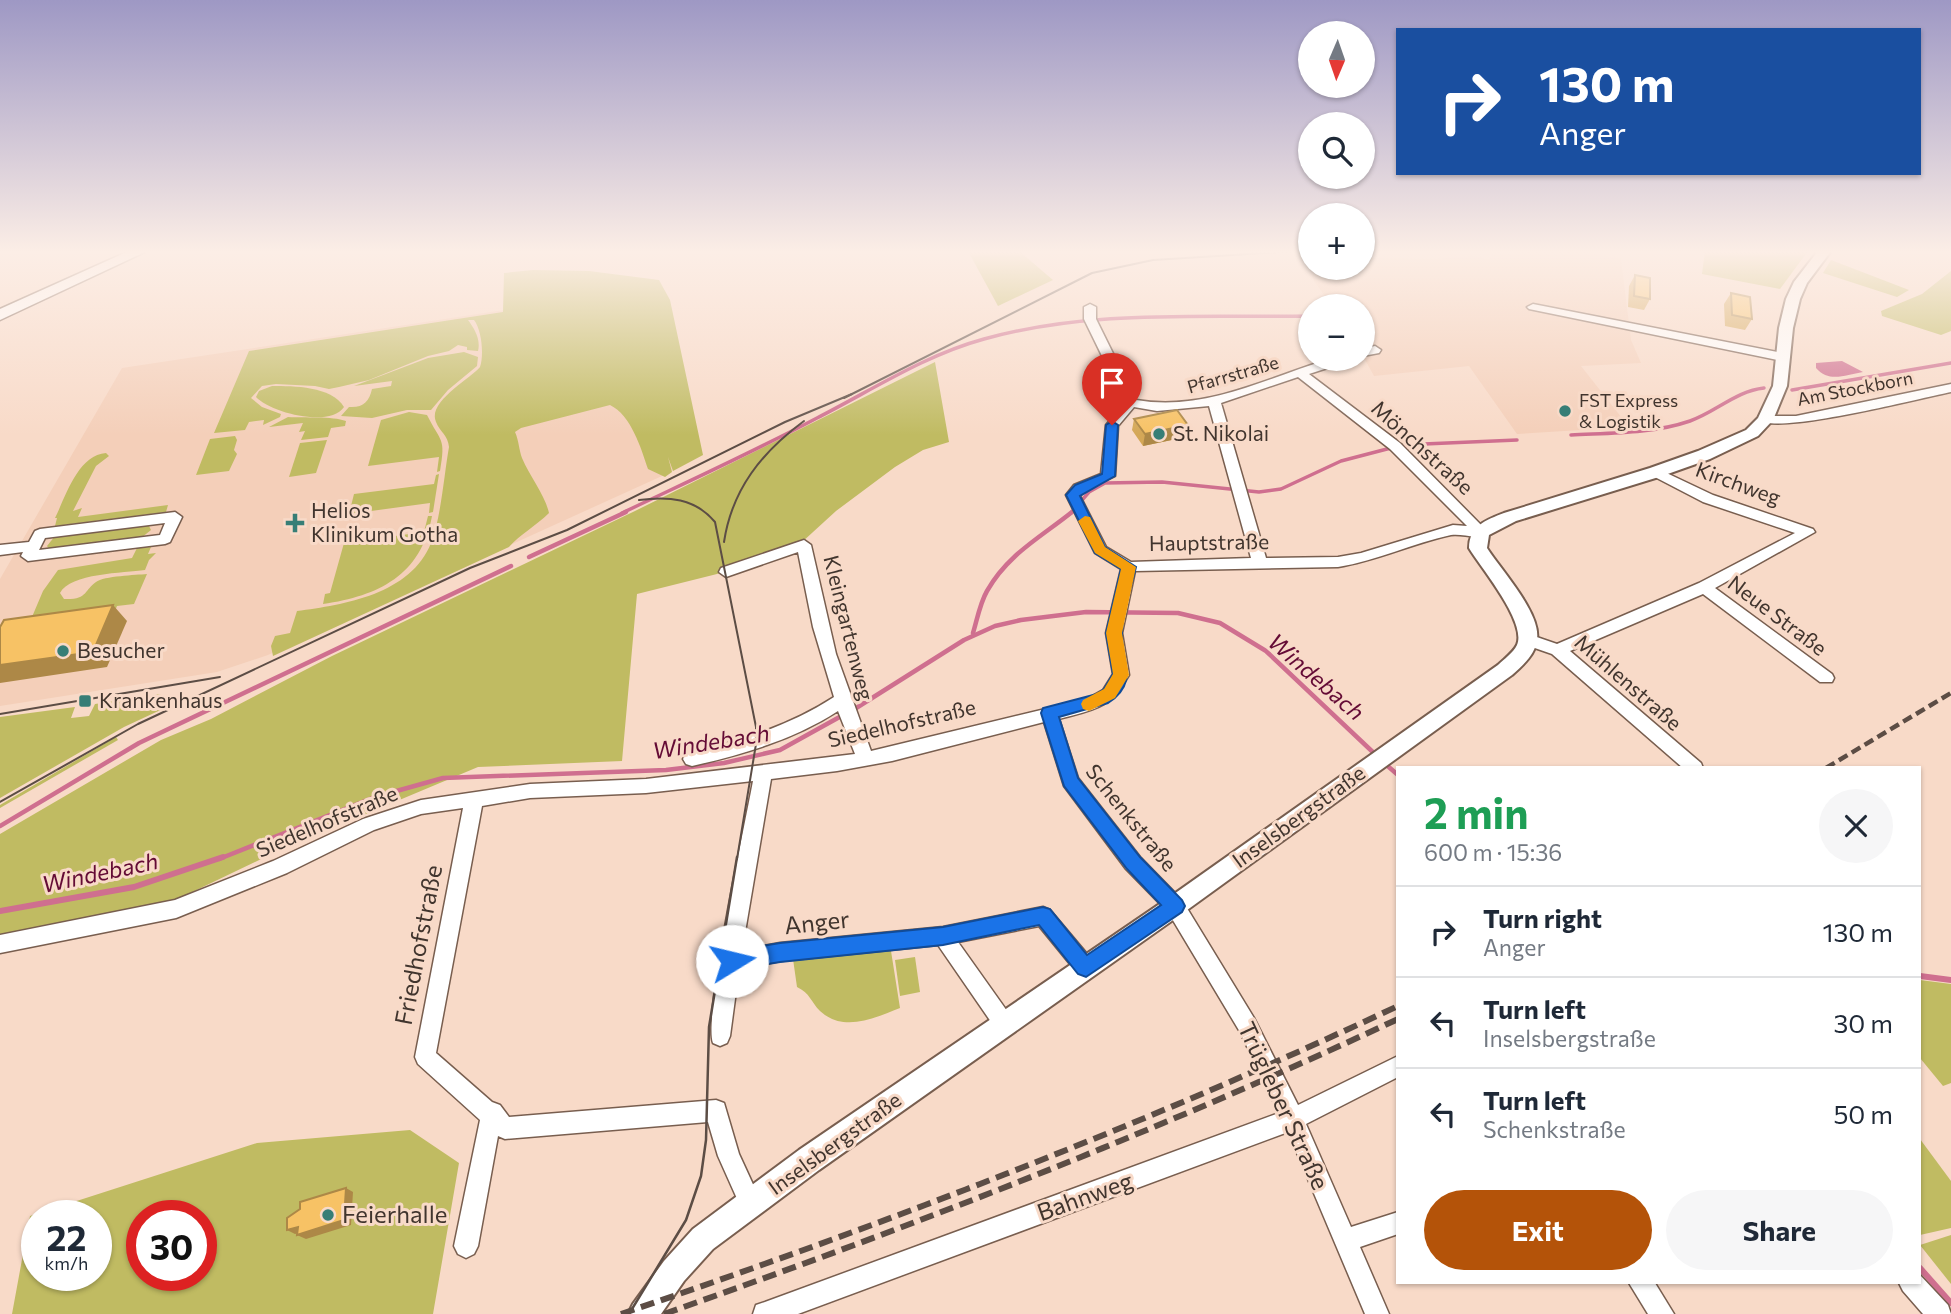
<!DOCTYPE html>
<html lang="en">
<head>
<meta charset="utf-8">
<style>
  body { margin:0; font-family:Commissioner,sans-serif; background:#f6f6f7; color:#1f2937; height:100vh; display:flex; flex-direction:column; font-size:26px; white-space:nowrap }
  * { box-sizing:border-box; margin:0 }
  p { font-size:23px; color:#747a83 }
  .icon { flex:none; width:38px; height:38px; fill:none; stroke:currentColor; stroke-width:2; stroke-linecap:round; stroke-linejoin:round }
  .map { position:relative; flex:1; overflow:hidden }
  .panel { position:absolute; left:1396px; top:766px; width:525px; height:518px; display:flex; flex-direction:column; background:#fff; border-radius:0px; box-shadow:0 2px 5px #0004 }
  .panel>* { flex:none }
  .hud { position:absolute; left:1396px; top:28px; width:525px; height:147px; border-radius:0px; box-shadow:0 2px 5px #0004; background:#1a4fa0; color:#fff; overflow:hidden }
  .needle { width:46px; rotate:182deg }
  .fabs { position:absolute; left:1298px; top:21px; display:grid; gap:14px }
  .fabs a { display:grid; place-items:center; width:77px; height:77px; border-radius:50%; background:#fff; box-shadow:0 2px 5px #0004; font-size:35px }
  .speed { position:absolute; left:21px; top:1200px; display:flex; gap:14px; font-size:35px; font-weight:700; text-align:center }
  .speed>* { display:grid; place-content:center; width:91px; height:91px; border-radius:50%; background:#fff; box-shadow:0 2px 5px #0004; line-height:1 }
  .speed small { font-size:18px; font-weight:400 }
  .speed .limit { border:10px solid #d22; background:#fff; color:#111 }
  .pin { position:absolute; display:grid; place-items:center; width:60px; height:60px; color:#fff; margin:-72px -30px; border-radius:50% 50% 50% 0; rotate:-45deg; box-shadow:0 0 7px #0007 }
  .pin .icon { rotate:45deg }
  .me { position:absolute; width:77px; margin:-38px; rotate:81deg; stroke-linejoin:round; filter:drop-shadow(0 0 5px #0008) }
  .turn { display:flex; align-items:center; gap:24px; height:147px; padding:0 28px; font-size:32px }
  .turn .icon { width:91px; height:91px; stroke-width:2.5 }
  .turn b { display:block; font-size:49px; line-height:60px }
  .round { display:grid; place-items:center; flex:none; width:74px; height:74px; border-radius:37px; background:#f6f6f7 }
  .overview { display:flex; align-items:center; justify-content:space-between; height:119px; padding:0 28px }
  h1 { font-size:42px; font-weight:700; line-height:52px; color:#1e9e55 }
  .primary-button { display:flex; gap:14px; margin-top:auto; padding:14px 28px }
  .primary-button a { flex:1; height:80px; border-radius:42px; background:#b45309; color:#fff; font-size:28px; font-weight:700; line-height:80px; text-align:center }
  .primary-button a+a { background:#f6f6f7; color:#1f2937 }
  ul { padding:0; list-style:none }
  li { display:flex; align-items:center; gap:21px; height:91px; padding:0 28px; border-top:2px solid #e0e1e3 }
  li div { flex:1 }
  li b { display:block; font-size:26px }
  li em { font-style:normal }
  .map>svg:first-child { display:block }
  .built { fill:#f4cfb9 }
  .green { fill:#c0bb62; fill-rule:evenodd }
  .water { fill:#cf6f8f }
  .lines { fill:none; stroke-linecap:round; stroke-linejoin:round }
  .stream-far2 { stroke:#cf6f8f; stroke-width:3.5 }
  .stream-far1 { stroke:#cf6f8f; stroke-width:4.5 }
  .stream { stroke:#cf6f8f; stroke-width:6 }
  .minor-casing { stroke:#785e4f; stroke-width:3 }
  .tertiary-casing { stroke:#785e4f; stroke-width:4 }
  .secondary-casing { stroke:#785e4f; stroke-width:3 }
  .minor { fill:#fff; fill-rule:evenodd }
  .tertiary { fill:#fff; fill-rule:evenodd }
  .secondary { fill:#fff; fill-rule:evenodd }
  .tram-far1 { stroke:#5c4d45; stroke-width:2 }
  .tram { stroke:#5c4d45; stroke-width:2.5 }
  .rail-far1 { stroke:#5c4d45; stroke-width:4.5; stroke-dasharray:10 5; stroke-linecap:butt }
  .rail { stroke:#5c4d45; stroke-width:6; stroke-dasharray:14 7; stroke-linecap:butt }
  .wall { fill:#d4a757 }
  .shaded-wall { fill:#ad8847 }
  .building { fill:#f7c265; stroke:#ad8847; stroke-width:2 }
  .route { fill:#1a73e8; stroke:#114b97; stroke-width:2 }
  .slow { fill:#f59e0b }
  .poi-dot { fill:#377e76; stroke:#f8dac8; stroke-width:2.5 }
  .labels { text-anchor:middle; stroke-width:6; stroke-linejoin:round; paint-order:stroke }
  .far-street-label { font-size:18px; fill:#41352e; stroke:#f8dac8 }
  .far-poi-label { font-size:18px; fill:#41352e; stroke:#f8dac8; text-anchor:start }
  .poi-label { font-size:21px; fill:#41352e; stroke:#f8dac8; text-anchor:start }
  .street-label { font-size:21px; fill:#41352e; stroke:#f8dac8 }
  .water-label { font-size:23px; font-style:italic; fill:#640b35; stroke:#f8dac8 }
  .near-street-label { font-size:24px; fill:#41352e; stroke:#f8dac8 }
  .near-poi-label { font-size:24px; fill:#41352e; stroke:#f8dac8; text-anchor:start }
</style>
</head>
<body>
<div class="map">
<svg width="1951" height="1314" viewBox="0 0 1951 1314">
  <rect width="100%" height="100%" fill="#f8dac8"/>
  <g class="built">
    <polygon points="1493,251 1514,255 1517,251 1579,251 1621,259 1631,340 1641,363 1581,366 1629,427 1517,434 1469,366 1374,376 1363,356 1363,306 1332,306 1314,281 1305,257 1311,257 1311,268 1363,268 1363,258 1433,259 1474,256 1489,260"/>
    <polygon points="504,310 519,316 499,321 636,324 652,332 667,453 673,471 268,655 217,672 0,706 0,579 122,368"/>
  </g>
  <g class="green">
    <polygon points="968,251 1019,251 1053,280 998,306"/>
    <polygon points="1705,251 1808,251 1780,289 1702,274"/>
    <polygon points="1831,260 1909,290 1897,297 1823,273"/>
    <path d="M533,270L589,271L659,280L670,300L703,455L673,471L668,457L672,472L665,477L648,469C641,448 631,415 610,405L521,428L515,432C519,441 519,450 522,458C530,477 545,495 549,513C536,526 519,535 509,547L273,656L271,646L275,636L290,633L297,611C344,605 411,594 431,543C441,518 444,475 449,447C448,435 440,432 436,422C427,402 470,379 480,367C484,356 482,330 474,320H468C474,328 481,339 478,351L467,350V347L458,345L449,351L428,356L369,380L339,387L329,389L315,386L276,384L262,386L251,398L262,407L281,414L280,417L263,425L264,420L249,422L245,430L214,433L249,351L503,312L504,273Z"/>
    <polygon points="1951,271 1951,331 1941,335 1882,316 1881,311 1922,294"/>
    <path d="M464,352L478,357L477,366L448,390L431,410H407L372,418L341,416L349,407C363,408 369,402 372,389L391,386L392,381L354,386L428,358Z"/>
    <polygon points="935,362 949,442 923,450 895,467 836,511 801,543 717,574 637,594 622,761 478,767 278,851 159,908 0,938 0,834 161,740 211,719 332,656 635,511"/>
    <path d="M272,386C294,386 331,386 344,407C330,428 271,413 256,397L259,391Z"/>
    <path d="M409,412L427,415C441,443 446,437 440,471L437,472L439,457L368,466L381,420Z"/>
    <path d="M288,417C305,418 332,416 346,421L345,426L331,428L328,437L301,440L305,431L299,432L303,423L269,427Z"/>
    <polygon points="235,436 237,440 234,450 237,454 229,471 196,475 210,439"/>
    <polygon points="327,440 316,473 289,477 300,443"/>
    <path d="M106,453L109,456L96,466L73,511L82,508L78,517L168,505L166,512L55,526L57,518H55C66,496 78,455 106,453Z"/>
    <polygon points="439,474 433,512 429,513 430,503 349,514 354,494 434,484 436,475"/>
    <path d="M428,516H432C421,575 379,596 323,604L325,594L330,593L344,543L424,532Z"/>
    <polygon points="148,524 151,530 141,538 50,550 47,546 55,536"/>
    <path d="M151,547L148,554L156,553L149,560L145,570C124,573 70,573 60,593L64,599C88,600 84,590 96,582C104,576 136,575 147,574L134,604L117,606L115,611L29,624L43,591L58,570L132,558L137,548Z"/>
    <polygon points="161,694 167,707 124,727 0,798 0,717 75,707 71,718 89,716 95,704"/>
    <polygon points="116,737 118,740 0,808 0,805"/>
    <path d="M873,950L891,951L900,1008C874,1018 844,1033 820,1011C811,1002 810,993 797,987L793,959Z"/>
    <polygon points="915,957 920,992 900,996 895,960"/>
    <polygon points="1920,980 1951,984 1951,1083 1943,1086 1920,1058"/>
    <path d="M410,1130L459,1163L433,1314H12L30,1216L257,1143ZM37,1216H96V1276H37ZM142,1216H201V1276H142Z"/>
    <polygon points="1920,1139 1951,1181 1951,1228 1920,1235"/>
    <polygon points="1951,1235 1951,1284 1920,1245"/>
  </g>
  <path class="water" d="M1842,361L1863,372C1845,375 1829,383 1816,368V363Z"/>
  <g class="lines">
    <g class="stream-far2">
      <polyline points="1792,390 1951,363"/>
      <path d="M1571,435C1610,433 1652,434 1690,421C1716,412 1736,391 1764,388"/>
      <path d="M622,513C687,482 753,452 817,418C872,390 925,355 984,339C1091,309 1202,318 1311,316"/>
      <polyline points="1071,513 1089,492 1105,483 1162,482 1259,492 1281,489 1341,461 1387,449 1424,444 1517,440"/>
    </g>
    <g class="stream-far1">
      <polyline points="529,557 626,512"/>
      <path d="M973,633C977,620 980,603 987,591C1008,554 1041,537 1072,512"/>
      <polyline points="853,710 964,640 995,626 1021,620 1086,612 1178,613 1220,623 1266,651 1377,756"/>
      <polyline points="1383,762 1398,775"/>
      <polyline points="0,826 139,743 511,566"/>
      <polyline points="219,859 375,797 443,778 666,770 724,763 780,750 845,714"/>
    </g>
    <g class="stream">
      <polyline points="0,911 134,887 223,857"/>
      <polyline points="1920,976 1951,980"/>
      <polyline points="1920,1268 1951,1303"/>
    </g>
    <defs>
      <g id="minor">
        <path d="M1090,304L1096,307V319L1136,400C1205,412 1266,378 1330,359H1348L1346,362L1309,374L1400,443L1488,532C1479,541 1463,533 1451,535C1413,543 1377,561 1338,567L1135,571L1122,633L1129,675C1110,709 1095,709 1059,719L1078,778L1140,857L1182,900L1254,1018L1298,1105L1398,1056V1077L1306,1124L1351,1227L1398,1212V1234L1360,1247L1389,1314H1365L1288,1132L798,1314H753L756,1305L765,1302L1279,1113L1240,1032L1168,912L1126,869L1064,786L1044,722L892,761L837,771L771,779L742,950L780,943L943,927L1043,907L1050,910L1093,961L1096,968L1093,975L1086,977L1079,975L1039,926L958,942L1012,1018L1015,1025L1012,1032L1005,1035L998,1032L938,945L780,961L739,969L730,1036L727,1043L720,1046L713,1043C703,1019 746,820 753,781L646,793L530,798L482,806L436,1053L492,1102L500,1105L509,1117L716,1100L724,1103L739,1154L762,1204L759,1212L751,1215L743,1212L718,1156L708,1122L505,1139L498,1136L478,1246L474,1254L466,1258L458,1254L454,1246L480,1120L418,1064L415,1057L463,808L421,814L374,830L287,873L176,918L0,953V935L175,900L273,861L363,819L421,800L530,784L646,779L855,754L838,711C793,740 744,754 692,766L686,764L683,759L686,754L692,752C743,740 789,726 834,697L813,627L798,552L726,577L719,572L721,568L804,540L811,545L836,654L871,751L1087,699L1103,690L1113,674L1106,633L1121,569L1095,553L1066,495L1074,485L1101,474L1106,425L1125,403L1084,319V307ZM1298,377L1390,449L1467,526L1453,525L1361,553L1338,557L1266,558L1221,403ZM1209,406L1251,558L1131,562L1106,547L1080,496L1084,491L1115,476L1118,426L1134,407L1157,411Z"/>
        <polygon points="1533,304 1783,353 1789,357 1783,361 1529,309 1527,307"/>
        <polygon points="1375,346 1381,350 1379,353 1363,356 1363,349"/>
        <path d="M1951,384V392C1921,398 1777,435 1759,420L1765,416H1796Z"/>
        <polygon points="1656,468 1713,495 1813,529 1815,532 1715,588 1832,674 1834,678 1832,682 1820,682 1703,594 1570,651 1701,763 1703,768 1683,768 1552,654 1523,644 1520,640 1528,634 1557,644 1699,583 1795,533 1703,502 1651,475 1649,472"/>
        <path d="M175,512L182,517L170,542L165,544L28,561L21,556L23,552L0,555V545L29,542L35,531L40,529ZM165,523L160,535L39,550L45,538Z"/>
        <polygon points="1920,1275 1948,1305 1951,1314 1923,1314 1903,1291 1899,1283 1920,1283"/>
        <polygon points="1629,1283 1655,1283 1674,1314 1648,1314"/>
      </g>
      <path id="tertiary" d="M1818,251H1831L1807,283L1800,299L1793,328L1787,386L1773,420L1758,436L1710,459L1662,476L1516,521L1489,535L1487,548C1501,570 1541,613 1537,639C1536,654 1522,666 1512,675L1183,913L819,1170L713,1249L684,1281L661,1314H628L633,1304L664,1261L693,1229L799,1150L1167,899L1498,665C1504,659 1513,653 1517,645C1527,622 1481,568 1469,548C1469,526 1486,520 1504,513L1650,468L1698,451L1746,430L1758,418L1773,386L1779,328L1786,299L1794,282Z"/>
      <polygon id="secondary" points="129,251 147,251 0,320 0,309"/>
    </defs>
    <use href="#minor" class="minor-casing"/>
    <use href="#tertiary" class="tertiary-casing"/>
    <use href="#secondary" class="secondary-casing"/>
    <use href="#minor" class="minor"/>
    <use href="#tertiary" class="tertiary"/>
    <use href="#secondary" class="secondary"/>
    <g class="tram-far1">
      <polyline points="844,398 1092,273 1153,260 1296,251"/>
      <path d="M639,500C668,496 695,498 715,522L756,727V744L737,859"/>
      <path d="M724,542C732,489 762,452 804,421"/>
      <polyline points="0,714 220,677"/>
      <polyline points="0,802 138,724 470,568 567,530 785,422 852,394"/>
    </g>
    <polyline class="tram" points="629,1314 686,1220 701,1176 706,1140 709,1027 737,857"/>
    <polyline class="rail-far1" points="1826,768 1951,693"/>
    <g class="rail">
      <path d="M621,1314C885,1224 1145,1125 1398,1006"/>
      <path d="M664,1314C913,1226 1159,1131 1398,1019"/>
    </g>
  </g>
  <g class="wall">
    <polygon points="1635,275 1650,299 1644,310 1628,307 1629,286"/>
    <polygon points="1731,293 1752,319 1745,330 1725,326 1724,304"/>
    <polygon points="1134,419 1186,437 1143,446 1132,430"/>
  </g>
  <g class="shaded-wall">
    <polygon points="1188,425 1186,437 1143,446 1145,434"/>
    <polygon points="113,605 127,621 107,667 0,683 0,665"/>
    <polygon points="346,1188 353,1192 351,1225 306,1239 297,1235"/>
    <polygon points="298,1227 306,1231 295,1234 287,1230"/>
  </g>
  <g class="building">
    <polygon points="1635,275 1650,278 1650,299 1634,296"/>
    <polygon points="1731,293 1750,297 1752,319 1732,315"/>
    <polygon points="1177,410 1188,425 1145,434 1134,419"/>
    <polygon points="113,605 93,652 0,665 0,627 4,620"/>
    <polygon points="346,1188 344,1220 297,1235 298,1227 287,1230 287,1218 300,1209 300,1202"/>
  </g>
  <linearGradient id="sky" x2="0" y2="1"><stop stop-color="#9e98c4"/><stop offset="0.58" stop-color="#fceee6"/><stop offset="1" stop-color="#fceee6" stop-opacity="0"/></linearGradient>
  <rect width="1951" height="435" fill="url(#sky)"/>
  <path class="route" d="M1112,421L1118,425L1115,476L1080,496L1105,547L1136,567C1131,588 1122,612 1122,633C1121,661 1140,682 1108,703L1059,717L1078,778L1140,857L1182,900L1185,906L1182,912L1086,977L1078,974L1039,925L943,945L780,962L732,970L724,967L722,961L724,954L732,951L780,943L943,927L1043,907L1050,909L1087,955L1161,905L1127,869L1064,786L1041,713L1043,708L1097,694L1104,689L1113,674L1106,633L1121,569L1095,553L1066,495L1075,485L1102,474L1106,425Z"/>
  <polygon class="slow" points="1085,516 1090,517 1105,547 1136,567 1122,633 1129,675 1115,698 1089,711 1083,709 1081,704 1083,700 1104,689 1113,674 1106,633 1121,569 1095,553 1078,521"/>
  <g class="poi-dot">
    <circle cx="1565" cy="411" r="7"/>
    <circle cx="1159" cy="434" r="7"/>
    <path d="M291.5 512.5h7v7h7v7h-7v7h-7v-7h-7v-7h7z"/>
    <circle cx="63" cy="651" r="7"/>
    <rect x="78" y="694" width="14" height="14" rx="3.5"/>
    <circle cx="328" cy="1215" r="7"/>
  </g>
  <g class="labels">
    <g class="far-street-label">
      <text transform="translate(1233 375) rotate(-16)" y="6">Pfarrstraße</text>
      <text transform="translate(1855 389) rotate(-11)" y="6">Am Stockborn</text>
    </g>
    <g class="far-poi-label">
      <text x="1579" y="407">FST Express<tspan x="1579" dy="21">&amp; Logistik</tspan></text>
    </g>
    <g class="poi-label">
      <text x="1173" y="441">St. Nikolai</text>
      <text x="311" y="518">Helios<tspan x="311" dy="24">Klinikum Gotha</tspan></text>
      <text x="77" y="658">Besucher</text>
      <text x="99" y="708">Krankenhaus</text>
    </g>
    <g class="street-label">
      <text transform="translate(1422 448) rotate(42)" y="7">Mönchstraße</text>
      <text transform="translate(1738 484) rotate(20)" y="7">Kirchweg</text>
      <text transform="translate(1209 543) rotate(-1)" y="7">Hauptstraße</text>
      <text transform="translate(1777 616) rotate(37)" y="7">Neue Straße</text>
      <text transform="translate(848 628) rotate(76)" y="7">Kleingartenweg</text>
      <text transform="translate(1628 683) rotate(41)" y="7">Mühlenstraße</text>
      <text transform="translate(902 724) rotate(-13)" y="7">Siedelhofstraße</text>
      <text transform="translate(1299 817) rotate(-36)" y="7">Inselsbergstraße</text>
      <text transform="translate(1131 818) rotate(51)" y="7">Schenkstraße</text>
      <text transform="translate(327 822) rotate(-23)" y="7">Siedelhofstraße</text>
      <text transform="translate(835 1144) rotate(-36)" y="7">Inselsbergstraße</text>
    </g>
    <g class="water-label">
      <text transform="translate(1316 677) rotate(41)" y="8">Windebach</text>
      <text transform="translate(711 742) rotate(-9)" y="8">Windebach</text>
      <text transform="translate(100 873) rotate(-12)" y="8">Windebach</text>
    </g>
    <g class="near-street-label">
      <text transform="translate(817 923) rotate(-6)" y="8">Anger</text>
      <text transform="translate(419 945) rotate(-79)" y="8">Friedhofstraße</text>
      <text transform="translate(1283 1106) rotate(65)" y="8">Trügleber Straße</text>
      <text transform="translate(1085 1197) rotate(-20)" y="8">Bahnweg</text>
    </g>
    <g class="near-poi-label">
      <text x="342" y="1223">Feierhalle</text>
    </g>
  </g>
</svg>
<div class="fabs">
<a><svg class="needle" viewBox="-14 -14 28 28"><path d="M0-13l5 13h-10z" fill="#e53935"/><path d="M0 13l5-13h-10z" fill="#747a83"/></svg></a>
<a><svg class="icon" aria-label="search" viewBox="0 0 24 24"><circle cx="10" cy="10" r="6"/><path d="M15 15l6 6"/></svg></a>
<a>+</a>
<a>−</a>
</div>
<div class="speed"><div>22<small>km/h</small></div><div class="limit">30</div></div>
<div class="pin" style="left:1112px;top:425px;background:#d93025"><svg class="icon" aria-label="arrive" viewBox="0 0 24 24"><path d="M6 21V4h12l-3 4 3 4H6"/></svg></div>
<svg class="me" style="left:732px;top:961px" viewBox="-20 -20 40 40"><circle r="19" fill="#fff"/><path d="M0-13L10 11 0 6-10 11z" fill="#1a73e8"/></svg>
<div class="hud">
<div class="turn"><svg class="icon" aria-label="right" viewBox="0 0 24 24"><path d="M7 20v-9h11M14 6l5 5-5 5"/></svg><div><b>130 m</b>Anger</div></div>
</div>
<section class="panel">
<div class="overview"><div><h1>2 min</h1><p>600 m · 15:36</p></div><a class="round"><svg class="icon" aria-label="close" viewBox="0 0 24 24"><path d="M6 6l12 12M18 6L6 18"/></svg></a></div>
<ul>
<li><svg class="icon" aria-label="right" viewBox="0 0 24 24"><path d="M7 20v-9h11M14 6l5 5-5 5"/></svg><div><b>Turn right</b><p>Anger</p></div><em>130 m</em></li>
<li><svg class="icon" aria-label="left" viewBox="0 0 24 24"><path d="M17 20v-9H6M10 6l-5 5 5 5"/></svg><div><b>Turn left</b><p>Inselsbergstraße</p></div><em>30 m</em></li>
<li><svg class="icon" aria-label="left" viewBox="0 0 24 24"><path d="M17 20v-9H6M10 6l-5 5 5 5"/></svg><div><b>Turn left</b><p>Schenkstraße</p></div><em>50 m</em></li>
</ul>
<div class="primary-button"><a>Exit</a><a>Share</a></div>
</section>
</div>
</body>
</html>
